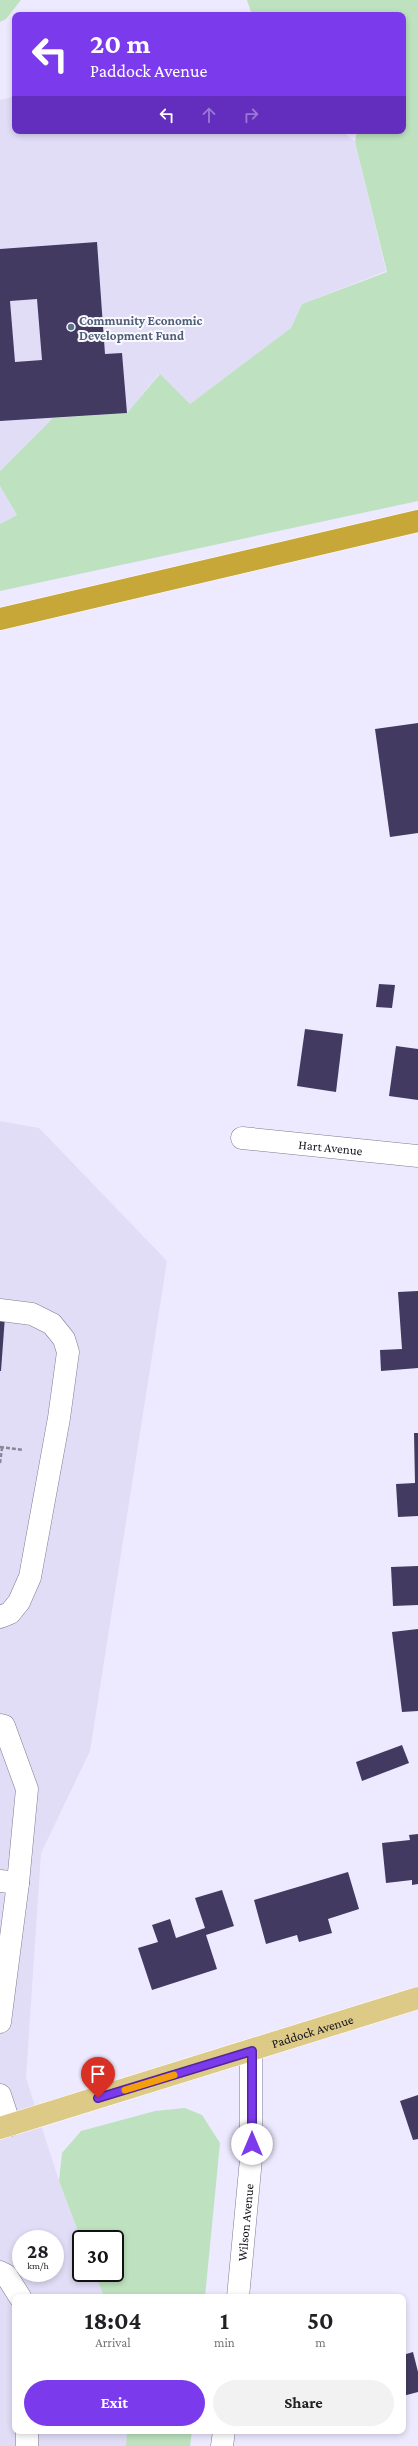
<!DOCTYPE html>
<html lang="en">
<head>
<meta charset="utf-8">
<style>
  body { margin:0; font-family:"Crimson Pro",serif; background:#f2f2f2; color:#202124; height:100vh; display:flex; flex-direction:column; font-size:15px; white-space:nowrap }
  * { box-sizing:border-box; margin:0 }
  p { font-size:13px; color:#757577 }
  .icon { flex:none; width:22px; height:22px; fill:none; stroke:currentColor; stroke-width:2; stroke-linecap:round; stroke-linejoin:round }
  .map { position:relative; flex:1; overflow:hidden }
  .panel { position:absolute; left:12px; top:2294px; width:394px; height:140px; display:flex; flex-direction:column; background:#fff; border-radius:8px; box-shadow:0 2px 6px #0003 }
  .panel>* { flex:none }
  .banner { position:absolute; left:12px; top:12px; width:394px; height:122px; border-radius:8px; box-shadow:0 2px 6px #0003; background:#7c3aed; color:#fff; overflow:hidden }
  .speed { position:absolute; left:12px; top:2230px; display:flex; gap:8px; font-size:20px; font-weight:700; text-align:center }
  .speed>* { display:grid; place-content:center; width:52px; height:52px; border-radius:50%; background:#fff; box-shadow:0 2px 6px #0003; line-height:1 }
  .speed small { font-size:10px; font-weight:400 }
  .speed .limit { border:2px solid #111; border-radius:6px; background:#fff; color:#111 }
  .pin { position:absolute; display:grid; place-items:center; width:34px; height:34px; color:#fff; margin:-41px -17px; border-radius:50% 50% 50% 0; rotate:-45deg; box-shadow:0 0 4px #0007 }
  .pin .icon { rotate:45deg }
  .me { position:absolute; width:44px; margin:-22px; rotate:0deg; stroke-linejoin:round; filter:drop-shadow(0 0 3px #0008) }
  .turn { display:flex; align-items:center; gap:14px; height:84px; padding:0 12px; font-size:18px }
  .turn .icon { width:52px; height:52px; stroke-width:2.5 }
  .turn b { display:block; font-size:28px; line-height:34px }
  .lanes { display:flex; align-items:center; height:38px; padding:0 12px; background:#0003; justify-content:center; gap:20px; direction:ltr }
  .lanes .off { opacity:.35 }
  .eta { display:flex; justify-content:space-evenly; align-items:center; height:68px; text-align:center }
  .eta b { font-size:24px; font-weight:700; line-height:28px }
  .button { display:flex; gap:8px; margin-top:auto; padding:8px 12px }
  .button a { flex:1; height:46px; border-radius:24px; background:#7c3aed; color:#fff; font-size:16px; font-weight:700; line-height:46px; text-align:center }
  .button a+a { background:#f2f2f2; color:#202124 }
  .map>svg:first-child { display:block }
  .built { fill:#e1ddf7; fill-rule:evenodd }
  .green { fill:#bee2bf }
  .building { fill:#423a61; fill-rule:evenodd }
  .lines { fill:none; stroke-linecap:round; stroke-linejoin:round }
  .minor-casing { stroke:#7d7a91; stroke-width:23 }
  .major-casing { stroke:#fff; stroke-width:23 }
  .highway-casing { stroke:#fff; stroke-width:23 }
  .path { stroke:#898696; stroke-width:2.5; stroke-dasharray:4 2; stroke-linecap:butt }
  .minor { stroke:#fff; stroke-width:22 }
  .major { stroke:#ddca87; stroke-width:22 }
  .highway { stroke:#c6a737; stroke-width:22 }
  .route-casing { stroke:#51269a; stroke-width:10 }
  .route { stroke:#7c3aed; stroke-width:7 }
  .slow { stroke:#f59e0b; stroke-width:7 }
  .service-dot { fill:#5c6f8a; stroke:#faf9ff; stroke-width:1.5 }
  .labels { text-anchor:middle; stroke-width:4; stroke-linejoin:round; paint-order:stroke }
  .service-label { font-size:13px; font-weight:bold; fill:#4e5e75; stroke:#faf9ff; text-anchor:start }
  .street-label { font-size:13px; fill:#13111a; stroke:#faf9ff }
</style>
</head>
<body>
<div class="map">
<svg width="418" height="2446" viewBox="0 0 418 2446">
  <rect width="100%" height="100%" fill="#edeaff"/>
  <g class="built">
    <polygon points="15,96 15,131 342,131 355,142 386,271 302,304 291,328 190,404 159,374 127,413 53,418 0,471 0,100"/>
    <polygon points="0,486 17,515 0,524"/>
    <path d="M0,1121L39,1128L167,1261L90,1751L41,1853L26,2078L59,2181L81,2239V2273H95L104,2297H15V2431H127L126,2446H0ZM21,2239H55V2273H21Z"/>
  </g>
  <g class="green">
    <polygon points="0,0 21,0 6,19 0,22"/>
    <polygon points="247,0 418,0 418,501 0,591 0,524 17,515 0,486 0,471 53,418 127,413 160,374 190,404 291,328 302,304 387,272 355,142 357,131 403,131 403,15 252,15"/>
    <polygon points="185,2108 202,2115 220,2143 205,2297 104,2297 95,2273 115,2273 115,2239 81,2239 59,2181 62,2153 81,2131 155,2111"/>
    <polygon points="127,2431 192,2431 190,2446 126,2446"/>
  </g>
  <g class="building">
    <path d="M97,242L105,354L122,353L127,413L0,421V249ZM37,299L42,360L15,362L10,301Z"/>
    <polygon points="418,723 418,833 390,837 375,729"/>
    <polygon points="379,984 395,985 392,1008 376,1007"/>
    <polygon points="305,1029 343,1034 336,1092 297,1086"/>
    <polygon points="396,1046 418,1049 418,1100 389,1096"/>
    <polygon points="418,1291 418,1368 381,1371 380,1350 402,1349 398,1292"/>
    <polygon points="0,1315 5,1316 1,1371 0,1371"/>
    <polygon points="414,1433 418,1433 418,1516 398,1517 396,1484 415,1483"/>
    <polygon points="418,1566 418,1605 393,1606 391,1567"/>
    <polygon points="418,1629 418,1711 402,1712 392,1632"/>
    <polygon points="402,1745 409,1763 362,1781 356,1762"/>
    <polygon points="418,1834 418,1884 412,1885 412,1880 386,1883 382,1843 410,1840 409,1835"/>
    <polygon points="348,1872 359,1909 328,1919 332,1933 299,1942 297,1935 266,1944 254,1900"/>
    <polygon points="222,1890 234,1926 206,1935 217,1969 152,1990 138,1948 158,1942 152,1925 170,1919 176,1938 205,1928 195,1898"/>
    <polygon points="418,2095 418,2139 413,2140 400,2101"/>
    <polygon points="413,2352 418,2372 418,2392 403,2396 403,2355"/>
  </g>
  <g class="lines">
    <defs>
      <g id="minor">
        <path id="s1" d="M242,1138L418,1156"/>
        <polyline points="0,1310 32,1314 52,1324 64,1339 68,1352 59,1418 30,1577 19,1602 10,1613 0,1617"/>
        <polyline points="0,1725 4,1726 27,1789 18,1883"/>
        <polyline points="0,1881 18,1883 0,2022"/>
        <polyline points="0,2095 10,2125"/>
        <polyline points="0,2272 6,2275 20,2297"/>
        <path id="s2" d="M238,2297L251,2159V2051"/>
        <polyline points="27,2446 27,2431"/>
        <polyline points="222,2446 224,2431"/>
      </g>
      <g id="major">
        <path id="s3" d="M0,2128L418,1998"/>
      </g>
      <polyline id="highway" points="0,619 418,521"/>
    </defs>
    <use href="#minor" class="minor-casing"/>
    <use href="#major" class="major-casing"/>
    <use href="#highway" class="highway-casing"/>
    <g class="path">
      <polyline points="0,1447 23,1450"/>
      <polyline points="0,1463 2,1448"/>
    </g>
    <use href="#minor" class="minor"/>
    <use href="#major" class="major"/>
    <use href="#highway" class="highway"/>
  </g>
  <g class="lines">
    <defs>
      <polyline id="route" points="98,2098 252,2051 252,2144"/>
    </defs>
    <use href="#route" class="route-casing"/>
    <use href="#route" class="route"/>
    <polyline class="slow" points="125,2090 174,2075"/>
  </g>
  <circle class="service-dot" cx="71" cy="327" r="4"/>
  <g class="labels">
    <g class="service-label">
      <text x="79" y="325">Community Economic<tspan x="79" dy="15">Development Fund</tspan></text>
    </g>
    <g class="street-label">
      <text dy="5" stroke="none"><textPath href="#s1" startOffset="89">Hart Avenue</textPath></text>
      <text dy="5" stroke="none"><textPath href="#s3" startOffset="327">Paddock Avenue</textPath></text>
      <text dy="5" stroke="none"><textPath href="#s2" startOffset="75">Wilson Avenue</textPath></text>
    </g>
  </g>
</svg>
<div class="speed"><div>28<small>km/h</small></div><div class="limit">30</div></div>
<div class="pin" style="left:98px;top:2098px;background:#d93025"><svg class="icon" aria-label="arrive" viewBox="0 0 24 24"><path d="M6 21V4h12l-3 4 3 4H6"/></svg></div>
<svg class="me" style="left:252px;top:2144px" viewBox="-20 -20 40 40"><circle r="19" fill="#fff"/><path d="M0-13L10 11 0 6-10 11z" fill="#7c3aed"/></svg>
<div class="banner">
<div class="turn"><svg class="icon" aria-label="left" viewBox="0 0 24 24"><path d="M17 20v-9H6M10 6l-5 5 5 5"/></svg><div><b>20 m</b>Paddock Avenue</div></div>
<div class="lanes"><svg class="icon" aria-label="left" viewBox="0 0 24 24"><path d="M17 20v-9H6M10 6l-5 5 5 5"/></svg><svg class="icon off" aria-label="ahead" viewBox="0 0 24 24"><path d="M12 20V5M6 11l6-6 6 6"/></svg><svg class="icon off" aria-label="right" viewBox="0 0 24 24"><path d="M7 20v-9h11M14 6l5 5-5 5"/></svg></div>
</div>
<section class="panel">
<div class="eta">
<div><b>18:04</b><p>Arrival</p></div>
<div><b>1</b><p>min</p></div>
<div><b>50</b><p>m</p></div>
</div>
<div class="button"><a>Exit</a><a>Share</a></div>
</section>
</div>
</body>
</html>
